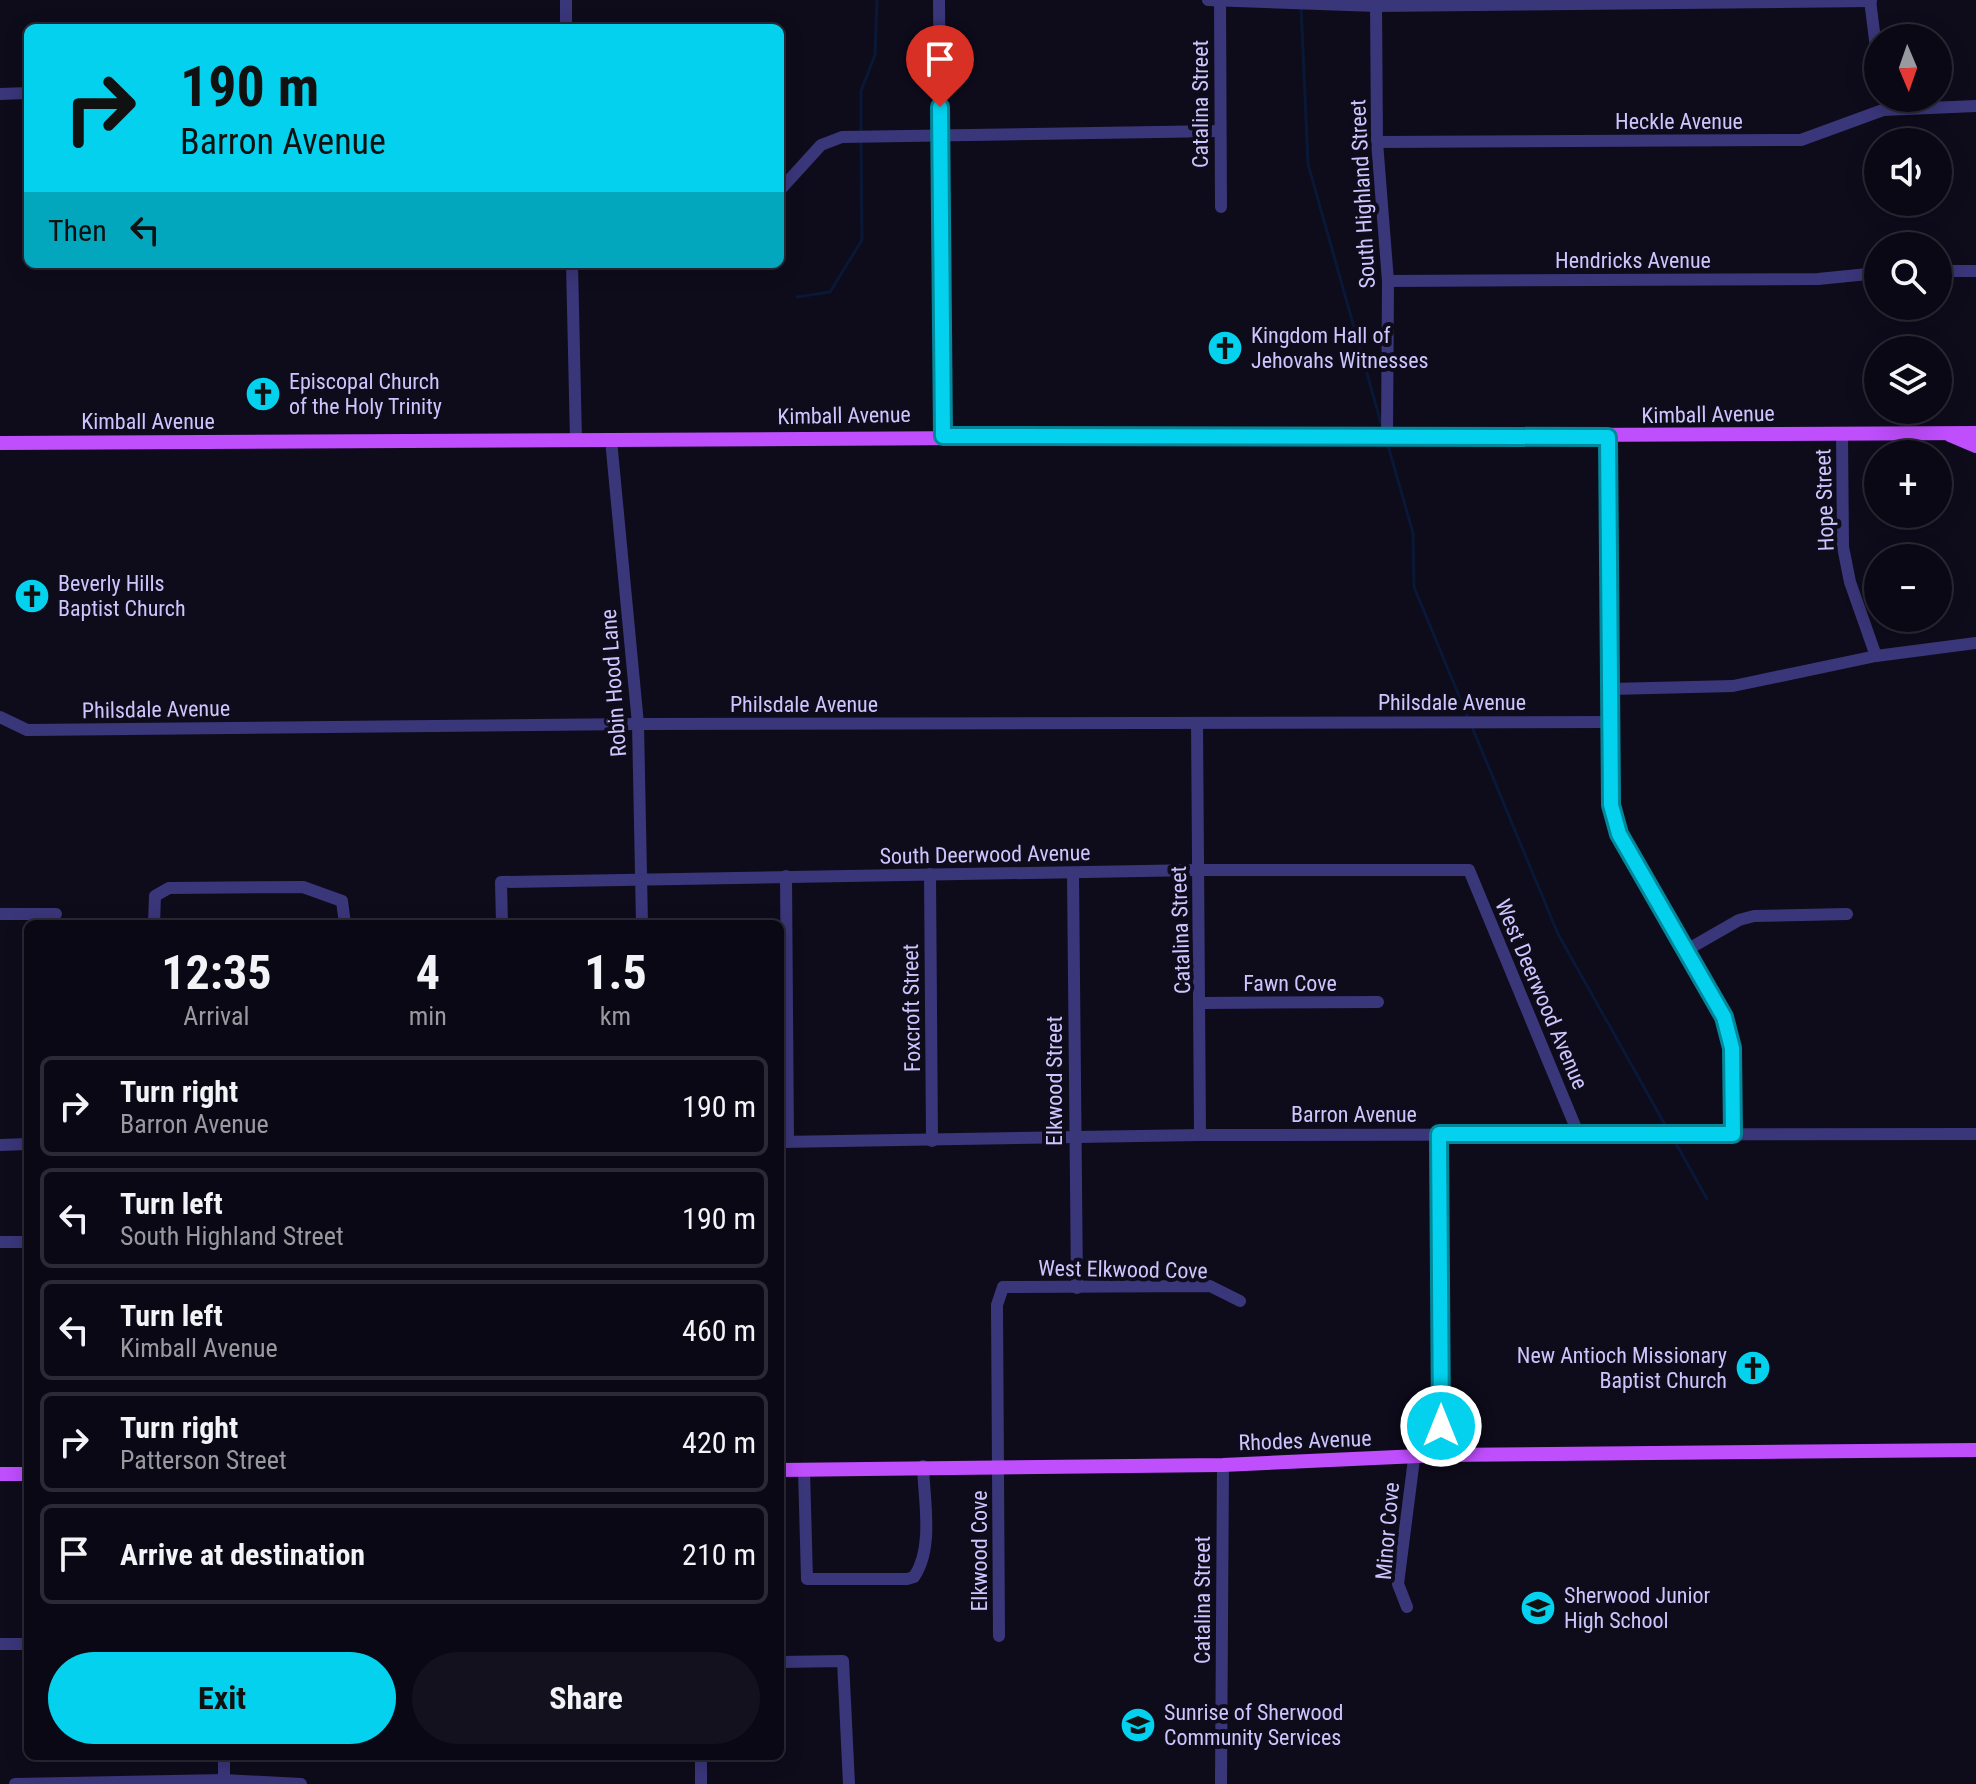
<!DOCTYPE html>
<html lang="en">
<head>
<meta charset="utf-8">
<style>
  body { margin:0; font-family:"Roboto Condensed",sans-serif; background:#13111d; color:#f1f3f6; height:100vh; display:flex; flex-direction:column; font-size:30px; white-space:nowrap }
  * { box-sizing:border-box; margin:0 }
  p { font-size:26px; color:#999aa0 }
  .icon { flex:none; width:44px; height:44px; fill:none; stroke:currentColor; stroke-width:2; stroke-linecap:round; stroke-linejoin:round }
  .map { position:relative; flex:1; overflow:hidden }
  .panel { position:absolute; left:24px; top:920px; width:760px; height:840px; display:flex; flex-direction:column; background:#0a0814; border-radius:12px; box-shadow:0 4px 20px #0003,0 0 0 2px #2a2934 }
  .panel>* { flex:none }
  .top-card { position:absolute; left:24px; top:24px; width:760px; height:244px; border-radius:12px; box-shadow:0 4px 20px #0003,0 0 0 2px #2a2934; background:#03d1ed; color:#111; overflow:hidden }
  .needle { width:52px; rotate:178deg }
  .fabs { position:absolute; left:1864px; top:24px; display:grid; gap:16px }
  .fabs a { display:grid; place-items:center; width:88px; height:88px; border-radius:50%; background:#0a0814; box-shadow:0 4px 20px #0003,0 0 0 2px #2a2934; font-size:40px }
  .pin { position:absolute; display:grid; place-items:center; width:68px; height:68px; color:#fff; margin:-82px -34px; border-radius:50% 50% 50% 0; rotate:-45deg; box-shadow:0 0 8px #0007 }
  .pin .icon { rotate:45deg }
  .me { position:absolute; width:88px; margin:-44px; rotate:0deg; stroke-linejoin:round; filter:drop-shadow(0 0 6px #0008) }
  .turn { display:flex; align-items:center; gap:28px; height:168px; padding:0 24px; font-size:36px }
  .turn .icon { width:104px; height:104px; stroke-width:2.5 }
  .turn b { display:block; font-size:56px; line-height:68px }
  .then { display:flex; align-items:center; height:76px; padding:0 24px; background:#0003; gap:16px; font-size:30px }
  .eta { display:flex; justify-content:space-evenly; align-items:center; height:136px; text-align:center }
  .eta b { font-size:48px; font-weight:700; line-height:56px }
  .action { display:flex; gap:16px; margin-top:auto; padding:16px 24px }
  .action a { flex:1; height:92px; border-radius:48px; background:#03d1ed; color:#111; font-size:32px; font-weight:700; line-height:92px; text-align:center }
  .action a+a { background:#13111d; color:#f1f3f6 }
  ul { padding:0; list-style:none }
  li { display:flex; align-items:center; gap:24px; height:100px; margin:0 16px 12px; padding:0 8px; border:4px solid #2a2934; border-radius:12px }
  li div { flex:1 }
  li b { display:block; font-size:30px }
  li em { font-style:normal }
  .map>svg:first-child { display:block }
  .lines { fill:none; stroke-linecap:round; stroke-linejoin:round }
  .stream { stroke:#091836; stroke-width:3 }
  .minor { stroke:#3a367a; stroke-width:12 }
  .major { stroke:#bf4efd; stroke-width:14 }
  .route-casing { stroke:#02889a; stroke-width:20 }
  .route { stroke:#03d1ed; stroke-width:14 }
  .labels { text-anchor:middle; stroke-width:8; stroke-linejoin:round; paint-order:stroke }
  .street-label { font-size:22px; fill:#cdc6fe; stroke:#0e0b1b }
  .poi-label { font-size:22px; fill:#cdc6fe; stroke:#0e0b1b; text-anchor:start }
</style>
</head>
<body>
<div class="map">
<svg width="1976" height="1784" viewBox="0 0 1976 1784">
  <rect width="100%" height="100%" fill="#0e0b1b"/>
  <g class="lines">
    <g class="stream">
      <polyline points="1301,5 1308,164 1381,423"/>
      <polyline points="861,135 861,91 875,55 877,0"/>
      <polyline points="797,297 830,292 862,240 861,142"/>
      <polyline points="1387,442 1413,533 1414,587 1469,720"/>
      <polyline points="1472,727 1558,934 1668,1130"/>
      <polyline points="1674,1140 1707,1199"/>
    </g>
    <g class="minor">
      <polyline points="566,0 566,28"/>
      <polyline points="939,0 943,436"/>
      <polyline points="1208,0 1376,6 1871,1"/>
      <polyline points="1220,0 1221,207"/>
      <polyline points="1376,0 1377,142 1388,281 1387,435"/>
      <polyline points="1870,0 1878,64"/>
      <polyline points="0,94 28,93"/>
      <polyline points="1377,142 1801,140 1883,110 1976,106"/>
      <polyline points="780,190 821,145 842,137 1220,131"/>
      <polyline points="572,264 576,440"/>
      <polyline points="1938,271 1976,271"/>
      <polyline points="1388,281 1818,279 1878,273"/>
      <polyline points="1842,434 1843,547 1850,582 1876,656"/>
      <polyline points="1608,437 1611,805 1619,834 1724,1017 1732,1048 1733,1134"/>
      <polyline points="611,440 638,724 642,924"/>
      <polyline points="1611,689 1733,686 1876,656 1976,643"/>
      <polyline points="0,717 27,730 638,724 1611,722"/>
      <polyline points="1197,723 1200,1135"/>
      <polyline points="1073,873 1077,1288"/>
      <polyline points="930,874 932,1141"/>
      <polyline points="786,876 788,1142"/>
      <polyline points="0,914 56,914"/>
      <polyline points="154,924 155,896 169,888 303,887 342,901 345,924"/>
      <polyline points="502,924 501,882 1198,870 1469,870 1578,1133"/>
      <polyline points="1685,951 1739,920 1754,916 1847,914"/>
      <polyline points="1202,1003 1378,1002"/>
      <polyline points="1439,1134 1441,1455"/>
      <polyline points="780,1142 1200,1135 1976,1134"/>
      <polyline points="0,1145 28,1144"/>
      <polyline points="0,1242 28,1242"/>
      <path d="M804,1470L807,1579H907L914,1577C934,1548 924,1500 923,1466"/>
      <polyline points="1407,1607 1398,1584 1414,1459"/>
      <polyline points="999,1636 997,1305 1003,1287 1210,1286 1240,1301"/>
      <polyline points="0,1644 28,1644"/>
      <polyline points="780,1662 843,1661 849,1784"/>
      <polyline points="224,1756 224,1784"/>
      <polyline points="701,1756 701,1784"/>
      <polyline points="15,1784 224,1780 301,1784"/>
      <polyline points="1221,1784 1223,1465"/>
    </g>
    <g class="major">
      <polyline points="1950,435 1976,446"/>
      <polyline points="0,443 1976,433"/>
      <polyline points="780,1470 1223,1465 1441,1455 1976,1450"/>
      <polyline points="0,1474 28,1474"/>
    </g>
  </g>
  <g class="lines">
    <defs>
      <polyline id="route" points="940,107 943,436 1608,437 1611,805 1619,834 1724,1017 1732,1048 1733,1134 1439,1134 1441,1426"/>
    </defs>
    <use href="#route" class="route-casing"/>
    <use href="#route" class="route"/>
  </g>
  <defs>
    <symbol id="church-disc" viewBox="-11 -11 22 22"><circle r="9.5" fill="#03d1ed" stroke="#0e0b1b"/><path d="M-1.2-6h2.4v3.5h3.3v2.4h-3.3V6h-2.4V-.1h-3.3v-2.4h3.3Z" fill="#111"/></symbol>
    <symbol id="school-disc" viewBox="-11 -11 22 22"><circle r="9.5" fill="#03d1ed" stroke="#0e0b1b"/><path d="M0-5L7-2L0 1L-7-2ZM-4 1L0 2.5L4 1V4Q0 6-4 4Z" fill="#111"/></symbol>
  </defs>
  <g fill-rule="evenodd">
    <use href="#church-disc" x="1205" y="328" width="40" height="40"/>
    <use href="#church-disc" x="243" y="374" width="40" height="40"/>
    <use href="#church-disc" x="12" y="576" width="40" height="40"/>
    <use href="#church-disc" x="1733" y="1348" width="40" height="40"/>
    <use href="#school-disc" x="1518" y="1588" width="40" height="40"/>
    <use href="#school-disc" x="1118" y="1705" width="40" height="40"/>
  </g>
  <g class="labels">
    <g class="street-label">
      <text transform="translate(1200 104) rotate(-90)" y="8">Catalina Street</text>
      <text x="1679" y="129">Heckle Avenue</text>
      <text transform="translate(1362 194) rotate(-93)" y="8">South Highland Street</text>
      <text x="1633" y="268">Hendricks Avenue</text>
      <text transform="translate(1708 414) rotate(-1)" y="8">Kimball Avenue</text>
      <text transform="translate(844 415) rotate(-1)" y="8">Kimball Avenue</text>
      <text x="148" y="429">Kimball Avenue</text>
      <text transform="translate(1824 500) rotate(-92)" y="8">Hope Street</text>
      <text transform="translate(613 683) rotate(-94)" y="8">Robin Hood Lane</text>
      <text x="1452" y="710">Philsdale Avenue</text>
      <text x="804" y="712">Philsdale Avenue</text>
      <text transform="translate(156 709) rotate(-1)" y="8">Philsdale Avenue</text>
      <text transform="translate(985 854) rotate(-1)" y="8">South Deerwood Avenue</text>
      <text transform="translate(1180 930) rotate(-92)" y="8">Catalina Street</text>
      <text x="1290" y="991">Fawn Cove</text>
      <text transform="translate(1542 994) rotate(67)" y="8">West Deerwood Avenue</text>
      <text transform="translate(911 1008) rotate(-91)" y="8">Foxcroft Street</text>
      <text transform="translate(1054 1081) rotate(-90)" y="8">Elkwood Street</text>
      <text x="1354" y="1122">Barron Avenue</text>
      <text transform="translate(1123 1269) rotate(1)" y="8">West Elkwood Cove</text>
      <text transform="translate(1305 1440) rotate(-2)" y="8">Rhodes Avenue</text>
      <text transform="translate(1387 1531) rotate(-85)" y="8">Minor Cove</text>
      <text transform="translate(979 1551) rotate(-90)" y="8">Elkwood Cove</text>
      <text transform="translate(1202 1600) rotate(-90)" y="8">Catalina Street</text>
    </g>
    <g class="poi-label">
      <text x="1251" y="343">Kingdom Hall of<tspan x="1251" dy="25">Jehovahs Witnesses</tspan></text>
      <text x="289" y="389">Episcopal Church<tspan x="289" dy="25">of the Holy Trinity</tspan></text>
      <text x="58" y="591">Beverly Hills<tspan x="58" dy="25">Baptist Church</tspan></text>
      <text x="1727" y="1363" text-anchor="end">New Antioch Missionary<tspan x="1727" dy="25">Baptist Church</tspan></text>
      <text x="1564" y="1603">Sherwood Junior<tspan x="1564" dy="25">High School</tspan></text>
      <text x="1164" y="1720">Sunrise of Sherwood<tspan x="1164" dy="25">Community Services</tspan></text>
    </g>
  </g>
</svg>
<div class="fabs">
<a><svg class="needle" viewBox="-14 -14 28 28"><path d="M0-13l5 13h-10z" fill="#e53935"/><path d="M0 13l5-13h-10z" fill="#999aa0"/></svg></a>
<a><svg class="icon" aria-label="sound" viewBox="0 0 24 24"><path d="M4 9h4l5-4v14l-5-4H4zM17 9q2 3 0 6"/></svg></a>
<a><svg class="icon" aria-label="search" viewBox="0 0 24 24"><circle cx="10" cy="10" r="6"/><path d="M15 15l6 6"/></svg></a>
<a><svg class="icon" aria-label="layers" viewBox="0 0 24 24"><path d="M12 4l9 5-9 5-9-5zM3 14l9 5 9-5"/></svg></a>
<a>+</a>
<a>−</a>
</div>
<div class="pin" style="left:940px;top:107px;background:#d93025"><svg class="icon" aria-label="arrive" viewBox="0 0 24 24"><path d="M6 21V4h12l-3 4 3 4H6"/></svg></div>
<svg class="me" style="left:1441px;top:1426px" viewBox="-20 -20 40 40"><circle r="17" fill="#03d1ed" stroke="#fff" stroke-width="3"/><path d="M0-11L8 9 0 5-8 9z" fill="#fff"/></svg>
<div class="top-card">
<div class="turn"><svg class="icon" aria-label="right" viewBox="0 0 24 24"><path d="M7 20v-9h11M14 6l5 5-5 5"/></svg><div><b>190 m</b>Barron Avenue</div></div>
<div class="then">Then<svg class="icon" aria-label="left" viewBox="0 0 24 24"><path d="M17 20v-9H6M10 6l-5 5 5 5"/></svg></div>
</div>
<section class="panel">
<div class="eta">
<div><b>12:35</b><p>Arrival</p></div>
<div><b>4</b><p>min</p></div>
<div><b>1.5</b><p>km</p></div>
</div>
<ul>
<li><svg class="icon" aria-label="right" viewBox="0 0 24 24"><path d="M7 20v-9h11M14 6l5 5-5 5"/></svg><div><b>Turn right</b><p>Barron Avenue</p></div><em>190 m</em></li>
<li><svg class="icon" aria-label="left" viewBox="0 0 24 24"><path d="M17 20v-9H6M10 6l-5 5 5 5"/></svg><div><b>Turn left</b><p>South Highland Street</p></div><em>190 m</em></li>
<li><svg class="icon" aria-label="left" viewBox="0 0 24 24"><path d="M17 20v-9H6M10 6l-5 5 5 5"/></svg><div><b>Turn left</b><p>Kimball Avenue</p></div><em>460 m</em></li>
<li><svg class="icon" aria-label="right" viewBox="0 0 24 24"><path d="M7 20v-9h11M14 6l5 5-5 5"/></svg><div><b>Turn right</b><p>Patterson Street</p></div><em>420 m</em></li>
<li><svg class="icon" aria-label="arrive" viewBox="0 0 24 24"><path d="M6 21V4h12l-3 4 3 4H6"/></svg><div><b>Arrive at destination</b></div><em>210 m</em></li>
</ul>
<div class="action"><a>Exit</a><a>Share</a></div>
</section>
</div>
</body>
</html>
